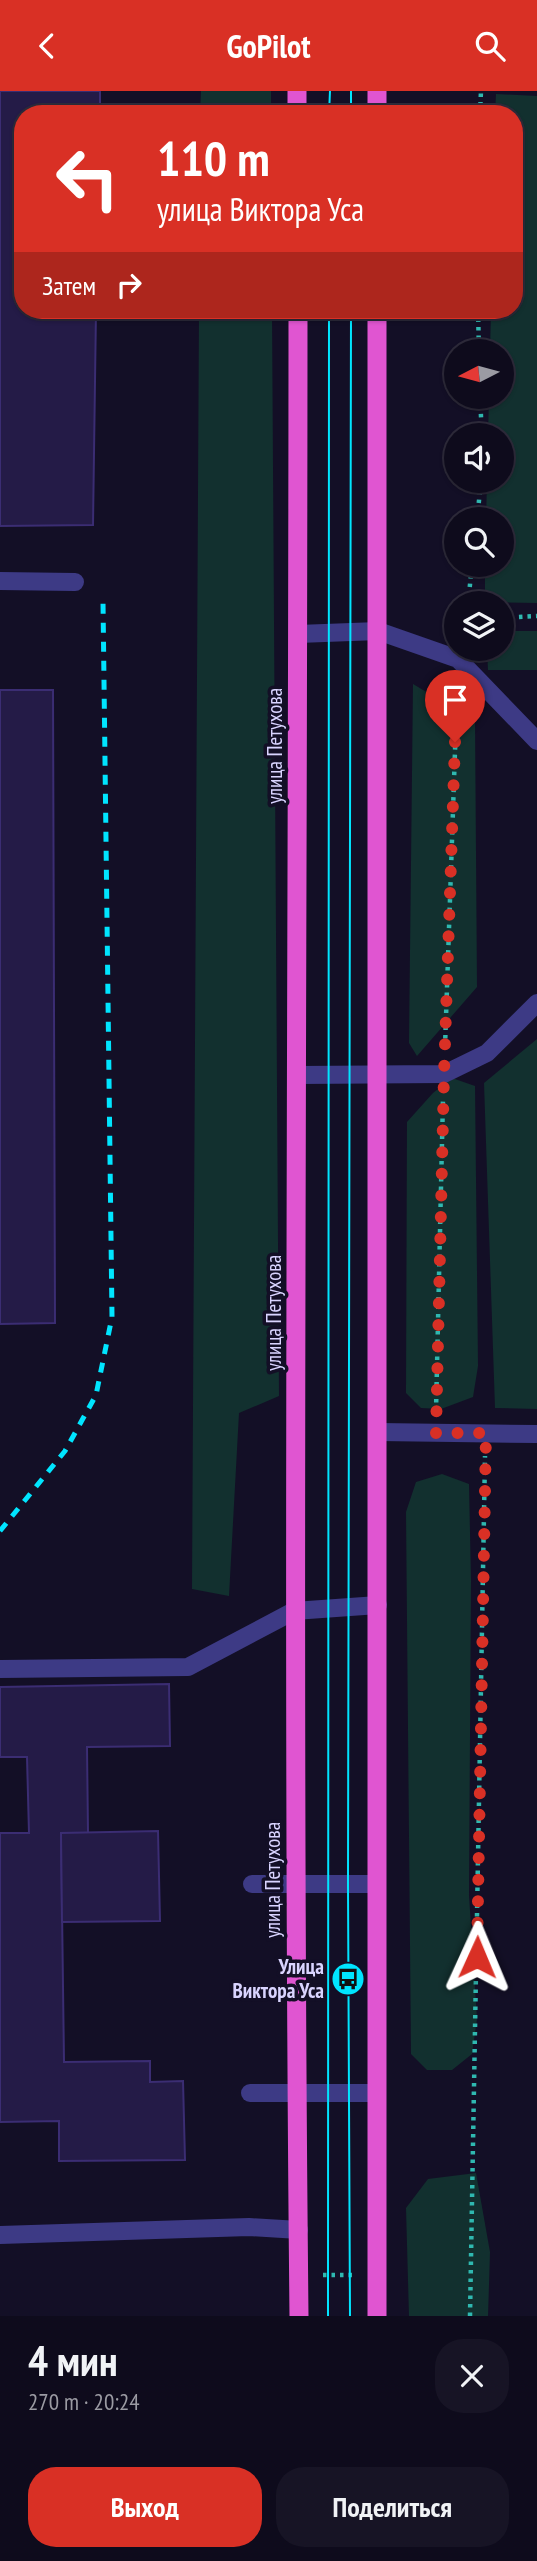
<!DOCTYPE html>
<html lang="ru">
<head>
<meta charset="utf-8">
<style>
  body { margin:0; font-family:"PT Sans Narrow",sans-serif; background:#171425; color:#f1f3f6; height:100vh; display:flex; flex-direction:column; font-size:26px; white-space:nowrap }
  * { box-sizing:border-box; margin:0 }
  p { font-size:23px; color:#9b9ba3 }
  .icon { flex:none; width:38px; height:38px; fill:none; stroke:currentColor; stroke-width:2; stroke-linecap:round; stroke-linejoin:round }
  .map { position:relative; height:2225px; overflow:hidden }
  .details { display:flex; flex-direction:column; background:#0e0b1c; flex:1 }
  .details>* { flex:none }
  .hud { position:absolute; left:14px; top:14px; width:509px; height:214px; border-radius:28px; box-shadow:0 2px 5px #0004,0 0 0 2px #2e2b3b; background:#d93025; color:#fff; overflow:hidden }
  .needle { width:46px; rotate:264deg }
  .controls { position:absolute; left:444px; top:248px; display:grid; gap:14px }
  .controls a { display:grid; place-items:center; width:70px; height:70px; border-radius:50%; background:#0e0b1c; box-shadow:0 2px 5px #0004,0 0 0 2px #2e2b3b; font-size:35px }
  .pin { position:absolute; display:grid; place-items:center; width:60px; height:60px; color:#fff; margin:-72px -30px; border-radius:50% 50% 50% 0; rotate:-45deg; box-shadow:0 0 7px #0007 }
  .pin .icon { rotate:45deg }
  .me { position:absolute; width:77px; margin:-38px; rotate:1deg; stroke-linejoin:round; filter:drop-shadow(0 0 5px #0008) }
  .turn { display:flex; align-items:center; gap:24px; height:147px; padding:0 28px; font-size:32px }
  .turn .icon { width:91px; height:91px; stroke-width:2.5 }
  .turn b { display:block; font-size:49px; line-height:60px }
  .then { display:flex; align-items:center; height:66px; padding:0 28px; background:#0003; gap:14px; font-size:26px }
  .round { display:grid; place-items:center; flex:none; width:74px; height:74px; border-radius:28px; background:#171425 }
  .head { display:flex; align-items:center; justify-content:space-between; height:119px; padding:0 28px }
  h1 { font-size:42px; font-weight:600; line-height:52px }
  .cta { display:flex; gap:14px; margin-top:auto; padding:14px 28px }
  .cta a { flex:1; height:80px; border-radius:28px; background:#d93025; color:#fff; font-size:28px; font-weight:600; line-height:80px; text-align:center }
  .cta a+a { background:#171425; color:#f1f3f6 }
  header { display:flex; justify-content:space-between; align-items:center; height:91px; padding:0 28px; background:#d93025; color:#fff; font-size:32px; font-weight:600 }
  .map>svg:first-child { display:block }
  .green { fill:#12302f }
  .building { fill:#241b47; stroke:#3b2d73; stroke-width:2 }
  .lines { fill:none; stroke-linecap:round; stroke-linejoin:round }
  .path { stroke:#2fb8b0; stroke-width:4.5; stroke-dasharray:3.5 5; stroke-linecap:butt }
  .service { stroke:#3d3a85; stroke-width:18 }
  .minor { stroke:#3d3a85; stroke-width:18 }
  .trunk { stroke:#e055d1; stroke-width:19 }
  .tram { stroke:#00e5ff; stroke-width:2 }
  .rail { stroke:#00e5ff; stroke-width:5; stroke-dasharray:10 9; stroke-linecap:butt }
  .route { stroke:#d93025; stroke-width:12; stroke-dasharray:0 21.6 }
  .labels { text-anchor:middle; stroke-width:7; stroke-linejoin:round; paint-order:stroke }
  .street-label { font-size:21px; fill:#d9d4ff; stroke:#130f26 }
  .poi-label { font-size:21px; font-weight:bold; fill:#d9d4ff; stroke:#130f26; text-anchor:end }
</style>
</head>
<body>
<header><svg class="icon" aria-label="back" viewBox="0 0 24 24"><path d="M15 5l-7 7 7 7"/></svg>GoPilot<svg class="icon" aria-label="search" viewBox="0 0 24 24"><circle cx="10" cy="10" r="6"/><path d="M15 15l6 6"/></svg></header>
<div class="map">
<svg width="537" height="2225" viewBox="0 0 537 2225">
  <rect width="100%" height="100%" fill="#130f26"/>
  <g class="green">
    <polygon points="201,0 271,0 271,23 200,23"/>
    <polygon points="496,3 537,5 537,512 485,511 485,474 502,474 502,429 486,429 487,390 502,390 502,345 488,345 489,306 502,306 502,261 490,261 491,219 514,219 514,23 495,23"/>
    <polygon points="199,219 272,219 279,1305 239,1322 229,1505 192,1498"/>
    <polygon points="502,540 537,540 537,579 488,579 487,558 502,558"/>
    <polygon points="413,593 475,630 477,896 417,965 409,952"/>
    <polygon points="537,948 537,1318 495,1317 484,992"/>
    <polygon points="452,987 475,995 478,1275 473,1306 441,1318 421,1317 406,1302 407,1031 433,1002"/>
    <polygon points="442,1383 469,1393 471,1490 469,1804 477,1928 472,1963 452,1979 427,1979 411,1963 406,1421 416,1391"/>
    <polygon points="476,2082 490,2161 488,2225 409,2225 406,2117 428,2088"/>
  </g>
  <g class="building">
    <polygon points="0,0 100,0 100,23 23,23 23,219 96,219 93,434 0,435"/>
    <polygon points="0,599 53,599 55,1232 0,1233"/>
    <polygon points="169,1593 170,1655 87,1656 88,1742 61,1742 64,1971 150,1970 150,1991 183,1990 185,2069 59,2070 59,2030 0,2031 0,1742 29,1742 27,1666 0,1666 0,1596"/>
    <polygon points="158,1740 160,1830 62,1831 61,1742"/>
  </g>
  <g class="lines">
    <g class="path">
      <polyline points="480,23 481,0"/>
      <polyline points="478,219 479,261"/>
      <polyline points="480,306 482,345"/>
      <polyline points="477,429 481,390"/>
      <polyline points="468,513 472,474"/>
      <polyline points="502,527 537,525"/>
      <polyline points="445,956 457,601"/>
      <polyline points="436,1320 443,1007"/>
      <polyline points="323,2184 353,2184"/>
      <polyline points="470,2225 485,1365"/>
    </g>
    <g class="service">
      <polyline points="0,490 75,491"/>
      <polyline points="298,543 378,540 458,568 537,650"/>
      <polyline points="298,984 444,983 487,962 537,912"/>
      <polyline points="0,1578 188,1576 294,1520 378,1514"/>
      <polyline points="252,1793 377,1793"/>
      <polyline points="250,2002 377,2002"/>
      <polyline points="0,2144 249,2136 299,2139"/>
    </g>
    <polyline class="minor" points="378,1341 537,1343"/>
    <g class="trunk">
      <polyline points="297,0 297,23"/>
      <polyline points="377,0 377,23"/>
      <path d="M298,219C298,888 292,1556 299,2225"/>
      <polyline points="377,2225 377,219"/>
    </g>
    <g class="tram">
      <polyline points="329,23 330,0"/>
      <polyline points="351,23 351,0"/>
      <polyline points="328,2225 329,219"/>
      <polyline points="350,2225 348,1793 351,219"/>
    </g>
    <polyline class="rail" points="0,1440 65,1360 96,1304 112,1226 103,511"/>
  </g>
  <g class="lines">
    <polyline class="route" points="455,651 444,983 436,1342 486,1342 477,1866"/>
  </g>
  <defs>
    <symbol id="bus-disc" viewBox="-11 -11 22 22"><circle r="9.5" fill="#00e5ff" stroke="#130f26"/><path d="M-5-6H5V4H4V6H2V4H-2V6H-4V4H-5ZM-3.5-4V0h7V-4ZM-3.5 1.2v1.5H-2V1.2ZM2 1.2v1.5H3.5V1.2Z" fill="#111"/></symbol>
  </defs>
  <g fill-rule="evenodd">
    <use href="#bus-disc" x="329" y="1869" width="38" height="38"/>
  </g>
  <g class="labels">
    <g class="street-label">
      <text transform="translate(275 655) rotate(-90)" y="7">улица Петухова</text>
      <text transform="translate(274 1222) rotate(-90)" y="7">улица Петухова</text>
      <text transform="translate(273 1789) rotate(-90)" y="7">улица Петухова</text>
    </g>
    <g class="poi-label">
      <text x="324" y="1883">Улица<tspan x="324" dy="24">Виктора Уса</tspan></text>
    </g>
  </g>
</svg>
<div class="controls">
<a><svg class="needle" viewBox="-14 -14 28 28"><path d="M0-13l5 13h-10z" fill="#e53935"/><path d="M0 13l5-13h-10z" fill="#9b9ba3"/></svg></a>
<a><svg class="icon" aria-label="sound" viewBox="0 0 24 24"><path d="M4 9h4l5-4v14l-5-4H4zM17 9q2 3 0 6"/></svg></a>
<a><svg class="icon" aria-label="search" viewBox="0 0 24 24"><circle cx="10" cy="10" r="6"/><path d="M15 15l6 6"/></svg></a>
<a><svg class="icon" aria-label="layers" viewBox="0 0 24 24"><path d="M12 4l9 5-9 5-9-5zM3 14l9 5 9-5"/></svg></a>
</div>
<div class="pin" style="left:455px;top:651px;background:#d93025"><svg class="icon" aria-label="arrive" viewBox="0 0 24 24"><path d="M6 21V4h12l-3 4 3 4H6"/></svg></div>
<svg class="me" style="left:477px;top:1866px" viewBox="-20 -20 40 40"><path d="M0-17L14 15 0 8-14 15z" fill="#d93025" stroke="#fff" stroke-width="4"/></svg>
<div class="hud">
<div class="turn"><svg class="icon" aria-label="left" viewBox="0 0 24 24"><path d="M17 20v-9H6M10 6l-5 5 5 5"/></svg><div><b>110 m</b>улица Виктора Уса</div></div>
<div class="then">Затем<svg class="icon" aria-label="right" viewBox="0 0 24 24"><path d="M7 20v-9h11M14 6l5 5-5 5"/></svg></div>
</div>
</div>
<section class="details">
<div class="head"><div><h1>4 мин</h1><p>270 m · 20:24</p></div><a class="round"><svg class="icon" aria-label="close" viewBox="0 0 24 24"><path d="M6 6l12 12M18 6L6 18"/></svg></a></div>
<div class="cta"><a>Выход</a><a>Поделиться</a></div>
</section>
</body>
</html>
